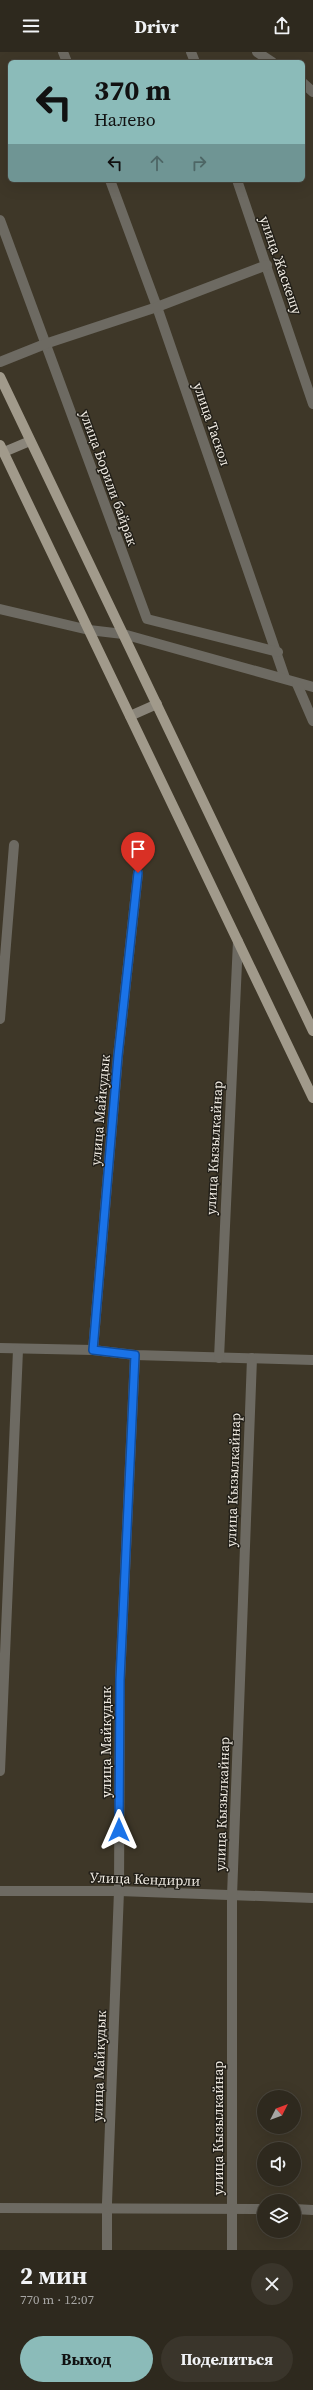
<!DOCTYPE html>
<html lang="ru">
<head>
<meta charset="utf-8">
<style>
  body { margin:0; font-family:"Source Serif 4",serif; background:#3a352b; color:#f1f3f6; height:100vh; display:flex; flex-direction:column; font-size:15px; white-space:nowrap }
  * { box-sizing:border-box; margin:0 }
  p { font-size:13px; color:#a7a6a4 }
  .icon { flex:none; width:22px; height:22px; fill:none; stroke:currentColor; stroke-width:2; stroke-linecap:round; stroke-linejoin:round }
  .map { position:relative; height:2198px; overflow:hidden }
  .drawer { display:flex; flex-direction:column; background:#2e291e; flex:1 }
  .drawer>* { flex:none }
  .top-card { position:absolute; left:8px; top:8px; width:297px; height:122px; border-radius:6px; box-shadow:0 4px 16px #0002,0 0 0 1px #49453c; background:#8bbbb9; color:#111; overflow:hidden }
  .needle { width:26px; rotate:48deg }
  .tools { position:absolute; left:257px; top:2038px; display:grid; gap:8px }
  .tools a { display:grid; place-items:center; width:44px; height:44px; border-radius:50%; background:#2e291e; box-shadow:0 4px 16px #0002,0 0 0 1px #49453c; font-size:20px }
  .pin { position:absolute; display:grid; place-items:center; width:34px; height:34px; color:#fff; margin:-41px -17px; border-radius:50% 50% 50% 0; rotate:-45deg; box-shadow:0 0 4px #0007 }
  .pin .icon { rotate:45deg }
  .me { position:absolute; width:44px; margin:-22px; rotate:0deg; stroke-linejoin:round; filter:drop-shadow(0 0 3px #0008) }
  .turn { display:flex; align-items:center; gap:14px; height:84px; padding:0 20px; font-size:18px }
  .turn .icon { width:52px; height:52px; stroke-width:2.5 }
  .turn b { display:block; font-size:28px; line-height:34px }
  .lanes { display:flex; align-items:center; height:38px; padding:0 20px; background:#0003; justify-content:center; gap:20px; direction:ltr }
  .lanes .off { opacity:.35 }
  .round { display:grid; place-items:center; flex:none; width:42px; height:42px; border-radius:21px; background:#3a352b }
  .overview { display:flex; align-items:center; justify-content:space-between; height:68px; padding:0 20px }
  h1 { font-size:24px; font-weight:700; line-height:30px }
  .cta { display:flex; gap:8px; margin-top:auto; padding:8px 20px }
  .cta a { flex:1; height:46px; border-radius:24px; background:#8bbbb9; color:#111; font-size:16px; font-weight:700; line-height:46px; text-align:center }
  .cta a+a { background:#3a352b; color:#f1f3f6 }
  header { display:flex; justify-content:space-between; align-items:center; height:52px; padding:0 20px; background:#2e291e; font-size:18px; font-weight:700 }
  .map>svg:first-child { display:block }
  .lines { fill:none; stroke-linecap:round; stroke-linejoin:round }
  .minor { stroke:#6d6a62; stroke-width:10 }
  .tertiary { stroke:#6d6a62; stroke-width:10 }
  .secondary { stroke:#8a857a; stroke-width:10 }
  .primary { stroke:#a19a8b; stroke-width:10 }
  .route-casing { stroke:#114b97; stroke-width:10 }
  .route { stroke:#1a73e8; stroke-width:7 }
  .labels { text-anchor:middle; stroke-width:3; stroke-linejoin:round; paint-order:stroke }
  .street-label { font-size:14px; fill:#f1ece3; stroke:#221f18 }
</style>
</head>
<body>
<header><svg class="icon" aria-label="menu" viewBox="0 0 24 24"><path d="M4 6h16M4 12h16M4 18h16"/></svg>Drivr<svg class="icon" aria-label="share" viewBox="0 0 24 24"><path d="M12 15V3M7 8l5-5 5 5M5 13v7h14v-7"/></svg></header>
<div class="map">
<svg width="313" height="2198" viewBox="0 0 313 2198">
  <rect width="100%" height="100%" fill="#3e3728"/>
  <g class="lines">
    <g class="minor">
      <polyline points="63,0 67,10"/>
      <polyline points="191,0 195,10"/>
      <polyline points="257,0 272,10"/>
      <polyline points="303,31 313,40"/>
      <polyline points="110,128 157,255 285,626"/>
      <polyline points="237,128 313,352"/>
      <polyline points="0,168 147,567 278,600"/>
      <polyline points="0,310 45,292 157,255 267,213"/>
      <polyline points="123,582 313,635"/>
      <polyline points="297,632 313,669"/>
      <polyline points="0,967 14,793"/>
      <polyline points="0,1296 93,1298 135,1303 313,1308"/>
      <polyline points="93,1298 118,1004 138,821"/>
      <polyline points="219,1306 238,889"/>
      <polyline points="0,1719 18,1298"/>
      <polyline points="0,1839 119,1839 313,1846"/>
      <polyline points="0,2156 264,2157"/>
      <polyline points="294,2157 313,2158"/>
      <polyline points="107,2198 107,2151 119,1839 120,1628 135,1303"/>
      <polyline points="232,2198 232,1844 252,1306"/>
    </g>
    <polyline class="tertiary" points="0,557 89,578 123,582"/>
    <g class="secondary">
      <polyline points="4,400 30,389"/>
      <polyline points="130,664 157,652"/>
    </g>
    <g class="primary">
      <polyline points="0,325 313,979"/>
      <polyline points="0,393 313,1046"/>
    </g>
  </g>
  <g class="lines">
    <defs>
      <polyline id="route" points="119,1778 120,1628 135,1303 93,1298 118,1004 138,821"/>
    </defs>
    <use href="#route" class="route-casing"/>
    <use href="#route" class="route"/>
  </g>
  <g class="labels">
    <g class="street-label">
      <text transform="translate(281 213) rotate(71)" y="5">улица Жаскешу</text>
      <text transform="translate(212 372) rotate(71)" y="5">улица Таскол</text>
      <text transform="translate(109 426) rotate(70)" y="5">улица Борили байрак</text>
      <text transform="translate(100 1058) rotate(-85)" y="5">улица Майкудык</text>
      <text transform="translate(214 1096) rotate(-87)" y="5">улица Кызылкайнар</text>
      <text transform="translate(233 1428) rotate(-88)" y="5">улица Кызылкайнар</text>
      <text transform="translate(106 1690) rotate(-90)" y="5">улица Майкудык</text>
      <text transform="translate(222 1752) rotate(-88)" y="5">улица Кызылкайнар</text>
      <text transform="translate(145 1827) rotate(2)" y="5">Улица Кендирли</text>
      <text transform="translate(99 2014) rotate(-88)" y="5">улица Майкудык</text>
      <text transform="translate(218 2076) rotate(-90)" y="5">улица Кызылкайнар</text>
    </g>
  </g>
</svg>
<div class="tools">
<a><svg class="needle" viewBox="-14 -14 28 28"><path d="M0-13l5 13h-10z" fill="#e53935"/><path d="M0 13l5-13h-10z" fill="#a7a6a4"/></svg></a>
<a><svg class="icon" aria-label="sound" viewBox="0 0 24 24"><path d="M4 9h4l5-4v14l-5-4H4zM17 9q2 3 0 6"/></svg></a>
<a><svg class="icon" aria-label="layers" viewBox="0 0 24 24"><path d="M12 4l9 5-9 5-9-5zM3 14l9 5 9-5"/></svg></a>
</div>
<div class="pin" style="left:138px;top:821px;background:#d93025"><svg class="icon" aria-label="arrive" viewBox="0 0 24 24"><path d="M6 21V4h12l-3 4 3 4H6"/></svg></div>
<svg class="me" style="left:119px;top:1778px" viewBox="-20 -20 40 40"><path d="M0-17L14 15 0 8-14 15z" fill="#1a73e8" stroke="#fff" stroke-width="4"/></svg>
<div class="top-card">
<div class="turn"><svg class="icon" aria-label="left" viewBox="0 0 24 24"><path d="M17 20v-9H6M10 6l-5 5 5 5"/></svg><div><b>370 m</b>Налево</div></div>
<div class="lanes"><svg class="icon" aria-label="left" viewBox="0 0 24 24"><path d="M17 20v-9H6M10 6l-5 5 5 5"/></svg><svg class="icon off" aria-label="ahead" viewBox="0 0 24 24"><path d="M12 20V5M6 11l6-6 6 6"/></svg><svg class="icon off" aria-label="right" viewBox="0 0 24 24"><path d="M7 20v-9h11M14 6l5 5-5 5"/></svg></div>
</div>
</div>
<section class="drawer">
<div class="overview"><div><h1>2 мин</h1><p>770 m · 12:07</p></div><a class="round"><svg class="icon" aria-label="close" viewBox="0 0 24 24"><path d="M6 6l12 12M18 6L6 18"/></svg></a></div>
<div class="cta"><a>Выход</a><a>Поделиться</a></div>
</section>
</body>
</html>
